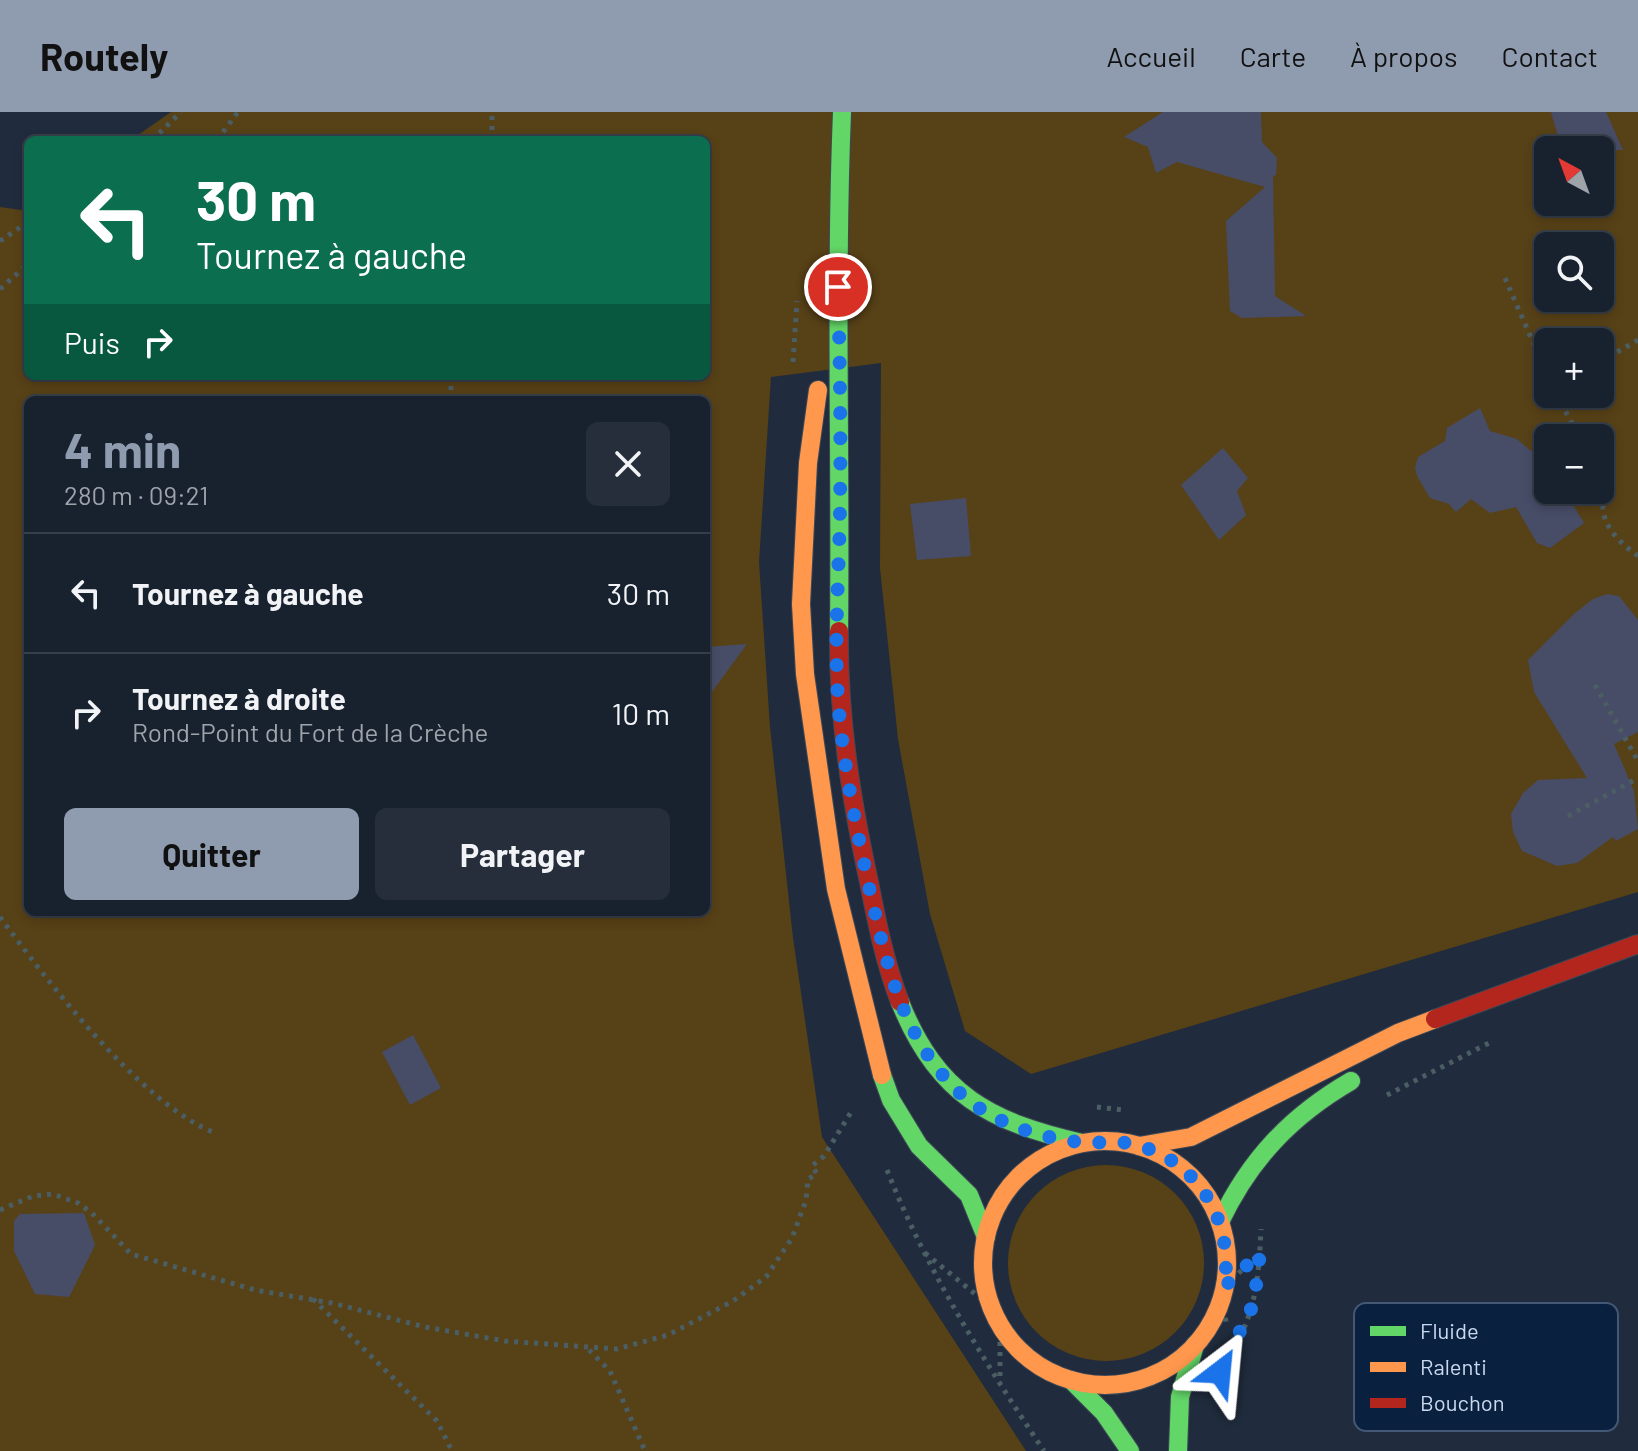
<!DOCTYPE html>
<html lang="fr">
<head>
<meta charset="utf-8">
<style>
  body { margin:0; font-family:Barlow,sans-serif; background:#252e3a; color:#f1f3f6; height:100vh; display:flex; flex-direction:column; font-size:30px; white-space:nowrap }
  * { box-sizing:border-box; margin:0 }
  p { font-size:26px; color:#9fa3aa }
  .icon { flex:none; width:44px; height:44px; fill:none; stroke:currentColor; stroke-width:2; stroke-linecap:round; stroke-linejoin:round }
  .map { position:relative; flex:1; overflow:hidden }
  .details { position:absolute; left:24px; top:284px; width:686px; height:520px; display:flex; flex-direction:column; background:#18212e; border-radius:12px; box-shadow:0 4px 12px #0003,0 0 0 2px #363e4a }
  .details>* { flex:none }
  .banner { position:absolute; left:24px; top:24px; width:686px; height:244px; border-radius:12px; box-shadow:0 4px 12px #0003,0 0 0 2px #363e4a; background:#0b6e4f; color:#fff; overflow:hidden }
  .needle { width:52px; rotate:319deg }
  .buttons { position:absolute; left:1534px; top:24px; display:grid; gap:16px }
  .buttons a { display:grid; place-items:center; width:80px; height:80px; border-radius:12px; background:#18212e; box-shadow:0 4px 12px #0003,0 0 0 2px #363e4a; font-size:40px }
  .pin { position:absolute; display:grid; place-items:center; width:68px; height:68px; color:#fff; margin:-34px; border:4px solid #fff; border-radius:50%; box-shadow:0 2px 8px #0007 }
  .me { position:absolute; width:88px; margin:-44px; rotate:29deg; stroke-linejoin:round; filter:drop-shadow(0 0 6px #0008) }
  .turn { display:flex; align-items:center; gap:28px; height:168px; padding:0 40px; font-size:36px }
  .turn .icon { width:104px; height:104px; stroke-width:2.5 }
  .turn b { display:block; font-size:56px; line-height:68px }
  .then { display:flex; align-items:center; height:76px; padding:0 40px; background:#0003; gap:16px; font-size:30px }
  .round { display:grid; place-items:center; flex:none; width:84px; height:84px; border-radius:12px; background:#252e3a }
  .head { display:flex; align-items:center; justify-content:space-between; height:136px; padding:0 40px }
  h1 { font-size:48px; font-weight:700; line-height:60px; color:#8f9cb0 }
  .action { display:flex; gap:16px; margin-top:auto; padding:16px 40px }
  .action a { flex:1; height:92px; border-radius:12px; background:#8f9cb0; color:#111; font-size:32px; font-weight:700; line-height:92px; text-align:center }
  .action a+a { background:#252e3a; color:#f1f3f6 }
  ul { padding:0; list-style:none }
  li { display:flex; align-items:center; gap:24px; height:120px; padding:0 40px; border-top:2px solid #363e4a }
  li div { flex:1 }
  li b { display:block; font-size:30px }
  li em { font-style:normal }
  header { display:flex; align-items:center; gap:48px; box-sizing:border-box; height:112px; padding:0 40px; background:#8f9cb0; color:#111 }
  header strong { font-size:38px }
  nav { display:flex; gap:44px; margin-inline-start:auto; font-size:28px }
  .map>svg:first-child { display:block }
  .green { fill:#574117; fill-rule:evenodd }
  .building { fill:#474d67 }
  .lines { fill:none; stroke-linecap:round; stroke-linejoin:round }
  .fast-casing { stroke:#3e4957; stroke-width:20 }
  .slow-casing { stroke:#3e4957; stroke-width:20 }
  .jam-casing { stroke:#3e4957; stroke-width:20 }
  .path { stroke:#4b5e64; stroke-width:5; stroke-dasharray:4 6; stroke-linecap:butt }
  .fast { stroke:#63d668; stroke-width:18 }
  .slow { stroke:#ff974d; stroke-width:18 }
  .jam { stroke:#b3261e; stroke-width:18 }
  .route { stroke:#1a73e8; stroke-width:14; stroke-dasharray:0 25.2 }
  .key { fill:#09203f; stroke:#435874; stroke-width:2 }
  .key-label { font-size:22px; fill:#cbd9ee }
</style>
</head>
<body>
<header>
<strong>Routely</strong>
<nav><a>Accueil</a><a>Carte</a><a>À propos</a><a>Contact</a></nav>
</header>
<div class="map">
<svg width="1638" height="1339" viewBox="0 0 1638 1339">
  <rect width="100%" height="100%" fill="#202c3d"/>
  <g class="green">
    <path d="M171,0H1638V780L1031,962L965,919L930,802L898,627L880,456L881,251L771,265L759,450L770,615L793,826L822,1025L1026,1339H0V95L28,99V264H706V28H131ZM1548,38H1600V90H1548ZM1548,134H1600V186H1548ZM1548,230H1600V282H1548ZM28,288H706V800H28ZM1548,326H1600V378H1548Z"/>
    <circle cx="1106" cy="1151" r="98"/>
  </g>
  <g class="building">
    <polygon points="1163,0 1261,0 1262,30 1277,46 1276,63 1273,64 1275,184 1306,204 1242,206 1230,199 1226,109 1265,75 1177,50 1156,61 1148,35 1124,25"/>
    <polygon points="1551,0 1606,0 1623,38 1562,38"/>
    <polygon points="1480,296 1490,319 1517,327 1531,339 1537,335 1548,352 1548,378 1564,378 1584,411 1550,436 1537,431 1516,395 1490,401 1471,387 1456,400 1449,392 1430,386 1417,364 1415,356 1418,345 1445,329 1447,316"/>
    <polygon points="1223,336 1248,366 1237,379 1246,403 1219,428 1181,373"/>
    <polygon points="966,386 971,444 917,448 910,392"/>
    <polygon points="1607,482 1619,484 1638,508 1638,620 1614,632 1634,679 1638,717 1616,729 1613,725 1577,751 1557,754 1522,739 1513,720 1511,702 1523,681 1538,668 1587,666 1534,580 1528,548 1575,501 1593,487"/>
    <polygon points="747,532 706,588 706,535"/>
    <polygon points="413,923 441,976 410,993 382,940"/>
    <polygon points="84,1101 95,1133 69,1185 35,1182 14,1139 14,1109 20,1102"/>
  </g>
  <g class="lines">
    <defs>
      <g id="fast">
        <path d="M839,519C841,346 835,173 842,0"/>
        <path d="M900,890C937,983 990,1010 1082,1031"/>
        <polyline points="882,963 891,988 919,1034 969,1083 986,1125"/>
        <path d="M1220,1110C1250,1047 1291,1004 1351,969"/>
        <polyline points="1071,1268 1104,1301 1130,1339"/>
        <polyline points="1178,1339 1180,1285 1195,1233"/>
      </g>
      <g id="slow">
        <polyline points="818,278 808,351 801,492 805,562 836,777 882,963"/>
        <circle cx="1105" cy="1151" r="122"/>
        <polyline points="1139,1034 1191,1025 1398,921 1435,907"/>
      </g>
      <g id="jam">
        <path d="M839,519C838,605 851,687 869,770C877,811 885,851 900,890"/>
        <polyline points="1435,907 1638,832"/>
      </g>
    </defs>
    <use href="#fast" class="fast-casing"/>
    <use href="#slow" class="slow-casing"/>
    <use href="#jam" class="jam-casing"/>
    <g class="path">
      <polyline points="152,28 181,0"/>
      <polyline points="217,28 238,0"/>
      <polyline points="492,28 492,0"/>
      <polyline points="0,129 28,110"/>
      <polyline points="1505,166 1548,265"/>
      <polyline points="0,177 28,152"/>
      <polyline points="793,250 797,189"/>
      <polyline points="1600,250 1638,228"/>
      <polyline points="1556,282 1580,326"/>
      <polyline points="450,288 452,264"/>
      <path d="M1600,364C1606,375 1602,384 1603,397C1605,418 1622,432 1638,444"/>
      <polyline points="1595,573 1638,649"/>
      <polyline points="1568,704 1638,666"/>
      <path d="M0,805C48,870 141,992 215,1021"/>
      <polyline points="1387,983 1489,931"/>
      <polyline points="1097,995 1123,998"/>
      <path d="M887,1058C927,1159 984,1249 1044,1339"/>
      <polyline points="0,1098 33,1084 53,1082 78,1091 92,1101 131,1142 255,1178 332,1191 425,1215 505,1229 617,1237 668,1223 733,1189 766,1165 792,1126 806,1088 808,1067 817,1062 812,1054 824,1044 853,997"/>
      <polyline points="925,1141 991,1195"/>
      <polyline points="1224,1175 1258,1143"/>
      <polyline points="1222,1186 1226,1210"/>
      <polyline points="313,1187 437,1309 452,1339"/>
      <path d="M1235,1234C1257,1196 1259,1159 1261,1117"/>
      <polyline points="589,1238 610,1259 645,1339"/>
      <polyline points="1000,1264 1000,1213"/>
    </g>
    <use href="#fast" class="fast"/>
    <use href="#slow" class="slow"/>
    <use href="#jam" class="jam"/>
  </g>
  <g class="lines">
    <path class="route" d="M838,175C840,250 841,325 840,399C839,462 834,525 838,587C843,654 857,719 871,784C886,848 899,910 942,962C975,1004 1027,1024 1079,1030C1097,1032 1115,1028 1133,1032C1199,1048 1235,1111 1224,1175L1260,1141L1254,1191L1220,1260"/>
  </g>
  <rect x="1354" y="1191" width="264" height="128" rx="12" class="key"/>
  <rect x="1370" y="1214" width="36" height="10" fill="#63d668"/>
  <rect x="1370" y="1250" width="36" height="10" fill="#ff974d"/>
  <rect x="1370" y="1286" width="36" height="10" fill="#b3261e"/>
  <g class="key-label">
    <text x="1420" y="1227">Fluide</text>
    <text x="1420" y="1263">Ralenti</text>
    <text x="1420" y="1299">Bouchon</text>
  </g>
</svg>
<div class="buttons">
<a><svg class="needle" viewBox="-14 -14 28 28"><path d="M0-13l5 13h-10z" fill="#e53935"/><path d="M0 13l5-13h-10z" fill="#9fa3aa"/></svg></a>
<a><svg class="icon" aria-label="search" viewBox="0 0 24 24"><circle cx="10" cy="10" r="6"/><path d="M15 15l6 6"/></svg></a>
<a>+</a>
<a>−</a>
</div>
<div class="pin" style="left:838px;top:175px;background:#d93025"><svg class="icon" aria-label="arrive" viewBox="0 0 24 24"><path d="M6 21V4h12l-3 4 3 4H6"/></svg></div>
<svg class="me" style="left:1220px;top:1260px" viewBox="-20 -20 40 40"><path d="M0-17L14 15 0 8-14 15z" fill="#1a73e8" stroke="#fff" stroke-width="4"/></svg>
<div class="banner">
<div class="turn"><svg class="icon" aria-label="left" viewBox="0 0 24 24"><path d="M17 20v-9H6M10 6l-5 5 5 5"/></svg><div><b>30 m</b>Tournez à gauche</div></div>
<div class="then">Puis<svg class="icon" aria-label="right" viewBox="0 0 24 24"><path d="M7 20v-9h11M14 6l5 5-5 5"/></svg></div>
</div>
<section class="details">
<div class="head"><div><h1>4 min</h1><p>280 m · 09:21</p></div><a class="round"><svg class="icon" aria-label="close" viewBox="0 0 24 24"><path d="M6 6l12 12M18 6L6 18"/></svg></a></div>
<ul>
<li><svg class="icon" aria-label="left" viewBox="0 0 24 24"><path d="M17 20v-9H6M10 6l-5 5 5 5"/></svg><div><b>Tournez à gauche</b></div><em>30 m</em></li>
<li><svg class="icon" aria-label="right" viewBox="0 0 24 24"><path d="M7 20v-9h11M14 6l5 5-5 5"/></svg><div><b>Tournez à droite</b><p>Rond-Point du Fort de la Crèche</p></div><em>10 m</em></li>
</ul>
<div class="action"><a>Quitter</a><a>Partager</a></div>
</section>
</div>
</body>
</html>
